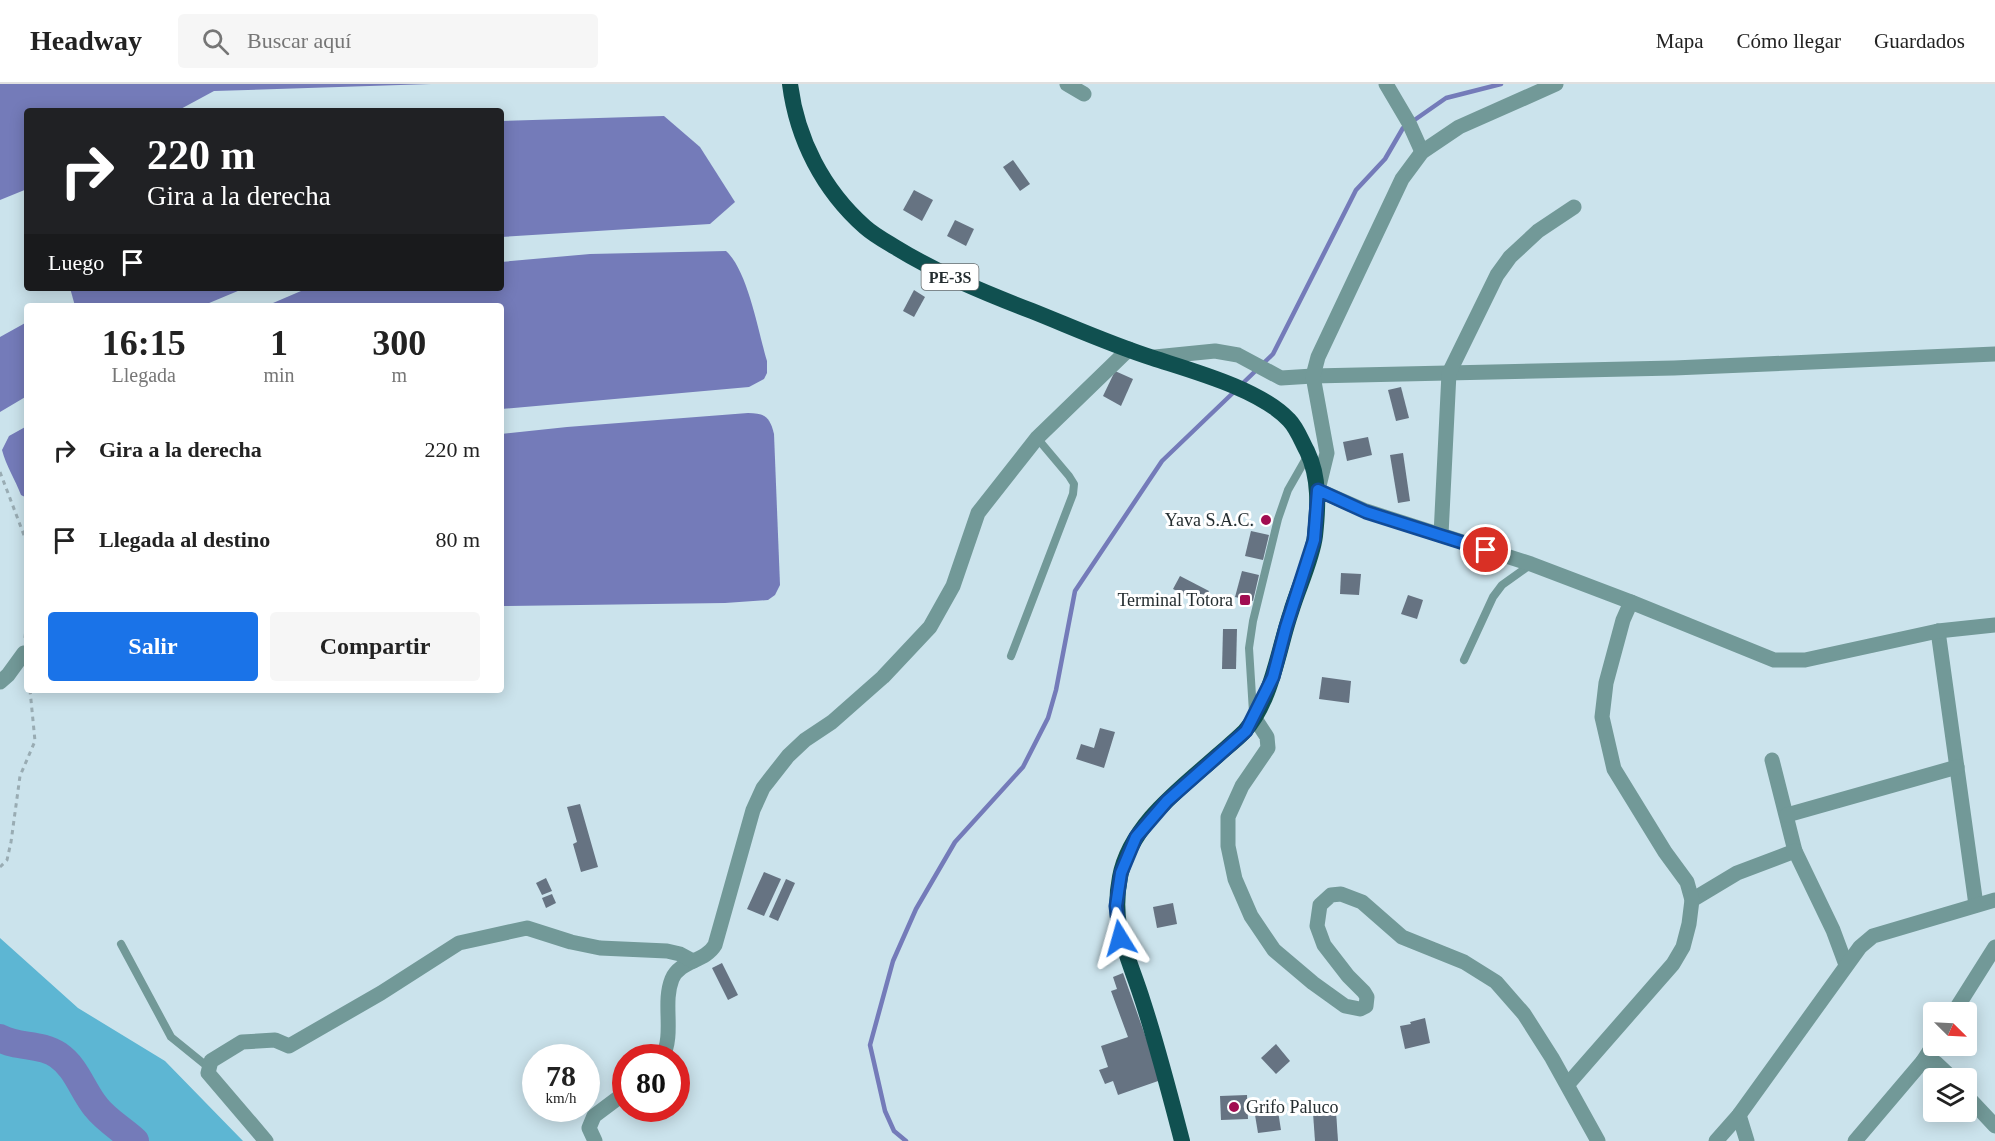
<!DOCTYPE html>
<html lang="es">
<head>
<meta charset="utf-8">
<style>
  body { margin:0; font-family:Georgia,serif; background:#f6f6f6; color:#222; height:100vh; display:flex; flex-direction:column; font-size:22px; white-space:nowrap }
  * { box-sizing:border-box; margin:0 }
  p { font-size:20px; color:#767676 }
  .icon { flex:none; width:33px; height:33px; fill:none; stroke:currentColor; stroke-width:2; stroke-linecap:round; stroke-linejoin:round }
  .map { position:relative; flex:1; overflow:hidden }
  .sheet { position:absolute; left:24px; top:219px; width:480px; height:390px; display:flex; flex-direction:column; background:#fff; border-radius:6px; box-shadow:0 3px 15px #0003 }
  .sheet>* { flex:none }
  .top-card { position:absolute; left:24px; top:24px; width:480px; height:183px; border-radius:6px; box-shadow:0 3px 15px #0003; background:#202124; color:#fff; overflow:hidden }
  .needle { width:39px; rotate:114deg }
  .tools { position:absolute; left:1923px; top:918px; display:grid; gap:12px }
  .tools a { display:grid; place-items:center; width:54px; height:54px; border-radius:6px; background:#fff; box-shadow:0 3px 15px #0003; font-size:30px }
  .speed { position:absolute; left:522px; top:960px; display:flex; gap:12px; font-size:30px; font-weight:700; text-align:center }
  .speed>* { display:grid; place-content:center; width:78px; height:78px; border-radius:50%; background:#fff; box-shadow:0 3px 15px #0003; line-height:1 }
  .speed small { font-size:15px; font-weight:400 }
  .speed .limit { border:9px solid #d22; background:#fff; color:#111 }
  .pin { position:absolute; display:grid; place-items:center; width:51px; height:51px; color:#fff; margin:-26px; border:3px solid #fff; border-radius:50%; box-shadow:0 2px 6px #0007 }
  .me { position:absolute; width:66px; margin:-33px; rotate:352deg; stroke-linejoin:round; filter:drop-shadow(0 0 4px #0008) }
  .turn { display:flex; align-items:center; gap:21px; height:126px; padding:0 24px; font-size:27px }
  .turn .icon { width:78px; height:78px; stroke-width:2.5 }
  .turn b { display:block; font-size:42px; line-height:51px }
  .then { display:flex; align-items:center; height:57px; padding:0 24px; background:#0003; gap:12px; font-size:22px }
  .eta { display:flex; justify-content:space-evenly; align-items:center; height:102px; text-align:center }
  .eta b { font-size:36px; font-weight:700; line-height:42px }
  .primary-button { display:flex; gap:12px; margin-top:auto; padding:12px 24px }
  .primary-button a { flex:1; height:69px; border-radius:6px; background:#1a73e8; color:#fff; font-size:24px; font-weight:700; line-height:69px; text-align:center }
  .primary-button a+a { background:#f6f6f6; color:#222 }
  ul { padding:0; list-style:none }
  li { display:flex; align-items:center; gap:18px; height:90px; padding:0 24px }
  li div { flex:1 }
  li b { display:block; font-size:22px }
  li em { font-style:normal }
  header { display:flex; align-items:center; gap:36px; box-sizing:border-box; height:84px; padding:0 30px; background:#fff; border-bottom:2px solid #e0e0e0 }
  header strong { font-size:28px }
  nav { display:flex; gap:33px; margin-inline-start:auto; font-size:21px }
  .search { width:420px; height:54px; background:#f6f6f6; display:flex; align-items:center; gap:15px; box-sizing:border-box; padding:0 21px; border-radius:6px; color:#767676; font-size:22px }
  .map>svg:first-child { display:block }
  .forest { fill:#5db6d3 }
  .water { fill:#747bb9 }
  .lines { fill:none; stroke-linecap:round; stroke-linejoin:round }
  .stream { stroke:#747bb9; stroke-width:4.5 }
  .river { stroke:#747bb9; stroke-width:28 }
  .building { fill:#667382 }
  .path { stroke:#99acb3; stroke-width:3; stroke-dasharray:4.5 4.5; stroke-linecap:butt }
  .service { stroke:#729998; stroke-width:8 }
  .minor { stroke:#729998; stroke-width:15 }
  .tertiary { stroke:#729998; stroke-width:15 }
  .trunk { stroke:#105050; stroke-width:16 }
  .route-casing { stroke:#114b97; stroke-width:15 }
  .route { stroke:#1a73e8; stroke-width:10 }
  .poi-dot { fill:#a10c51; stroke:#fff; stroke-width:2 }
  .labels { text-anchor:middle; stroke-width:6; stroke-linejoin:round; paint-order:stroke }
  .shield { fill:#fff; stroke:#666c6e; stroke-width:1.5 }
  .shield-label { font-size:16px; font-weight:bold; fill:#242d30 }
  .poi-label { font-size:18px; fill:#242d30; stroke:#fff; text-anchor:end }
</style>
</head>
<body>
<header>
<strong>Headway</strong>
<div class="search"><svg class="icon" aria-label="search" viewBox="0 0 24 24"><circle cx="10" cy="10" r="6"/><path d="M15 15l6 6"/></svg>Buscar aquí</div>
<nav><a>Mapa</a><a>Cómo llegar</a><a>Guardados</a></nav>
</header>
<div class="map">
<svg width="1995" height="1057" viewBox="0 0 1995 1057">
  <rect width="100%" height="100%" fill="#cbe3ec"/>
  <polygon class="forest" points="0,854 78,924 165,977 243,1057 0,1057"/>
  <g class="water">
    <polygon points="0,0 431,0 214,7 177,27 27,27 27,105 0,116"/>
    <polygon points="664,32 700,63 735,118 710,140 501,153 501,37"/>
    <path d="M726,167C748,187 758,247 767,277V289L764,295L749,303L501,325V222H266L308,204H501V178L590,170Z"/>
    <polygon points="70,204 245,204 202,222 75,222"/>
    <polygon points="27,238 27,312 0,328 0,253"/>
    <path d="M748,329C765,329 770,333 774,350L780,501L775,511L768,516L725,519L501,522V350L567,343Z"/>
    <path d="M27,342V414L21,411C15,395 6,382 2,366L9,352Z"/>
  </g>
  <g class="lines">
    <g class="stream">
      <polyline points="1242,300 1273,270 1356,106 1385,75 1403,44 1446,14 1501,0"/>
      <polyline points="906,1057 894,1047 885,1027 870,961 893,877 916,825 955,758 1023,683 1048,634 1056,606 1075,507 1162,377 1236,306"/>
    </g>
    <path class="river" d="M0,954C17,964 41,959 58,971C77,984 82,1006 96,1023C106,1036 123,1046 135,1057"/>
  </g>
  <g class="building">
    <polygon points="1013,76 1030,100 1020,107 1003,83"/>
    <polygon points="914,106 933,116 922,137 903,126"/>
    <polygon points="955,136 974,145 966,162 947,152"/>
    <polygon points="914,206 925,213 914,233 903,227"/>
    <polygon points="1115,287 1133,295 1121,322 1103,312"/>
    <polygon points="1401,303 1409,334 1396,337 1388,306"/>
    <polygon points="1368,353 1372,371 1347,377 1343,358"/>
    <polygon points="1403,369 1410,417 1398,419 1390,371"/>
    <polygon points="1251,447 1269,451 1263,476 1245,472"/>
    <polygon points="1242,487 1259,491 1253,517 1235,513"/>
    <polygon points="1341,489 1361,490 1359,511 1340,510"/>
    <polygon points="1180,492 1209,507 1202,520 1173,505"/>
    <polygon points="1408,511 1423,516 1417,535 1401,530"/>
    <polygon points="1223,545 1237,545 1236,585 1222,585"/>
    <polygon points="1322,593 1351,597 1349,619 1319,615"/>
    <polygon points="1100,644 1115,648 1104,684 1076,675 1081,660 1094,664"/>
    <polygon points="580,720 598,783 581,788 573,760 577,758 567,723"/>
    <polygon points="764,788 781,795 764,832 747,825"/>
    <polygon points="546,794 552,807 542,811 536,799"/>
    <polygon points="786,795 795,799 778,837 769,833"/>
    <polygon points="552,810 556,819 546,824 542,814"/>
    <polygon points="1173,819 1177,840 1157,844 1153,823"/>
    <polygon points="722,879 738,911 728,916 712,884"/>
    <polygon points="1123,889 1161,996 1118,1011 1113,997 1105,1000 1099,986 1108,983 1101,962 1128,953 1111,907 1117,905 1113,893"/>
    <polygon points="1425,934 1430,959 1405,965 1400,942 1411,940 1410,938"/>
    <polygon points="1276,960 1290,977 1276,990 1261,974"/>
    <polygon points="1247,1011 1248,1035 1221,1036 1220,1012"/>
    <polygon points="1278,1027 1281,1046 1258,1049 1255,1031"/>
    <polygon points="1336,1027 1338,1057 1315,1057 1313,1029"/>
  </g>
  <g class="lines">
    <g class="path">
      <polyline points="0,388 27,459"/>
      <polyline points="25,554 27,535"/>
      <polyline points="0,783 7,776 11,758 20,692 35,657 30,606"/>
    </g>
    <g class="service">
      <polyline points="1011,572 1073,410 1074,400 1069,392 1037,354"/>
      <polyline points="1464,576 1493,513 1502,501 1530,481"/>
      <polyline points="1253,628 1249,564 1253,537 1278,435 1288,406 1308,371"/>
      <polyline points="121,860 171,953 208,983"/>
    </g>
    <g class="minor">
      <polyline points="1067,0 1084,10"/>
      <polyline points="1386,0 1409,39 1422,68"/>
      <polyline points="1313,292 1674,284 1995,270"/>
      <polyline points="1318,406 1366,427 1531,480 1631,518"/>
      <polyline points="1441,451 1449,289 1497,191 1510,173 1538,147 1574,123"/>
      <polyline points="1938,547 1976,821"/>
      <polyline points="0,598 8,591 24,569"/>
      <polyline points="1254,633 1267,653 1268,664 1242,702 1228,733 1228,762 1235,795 1251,832 1274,866 1313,899 1345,922 1360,925 1366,922 1367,913 1364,908 1348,892 1324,861 1317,842 1320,821 1331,811 1341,810 1362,818 1402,853 1464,878 1496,898 1524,930 1552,974 1598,1057"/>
      <polyline points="1772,676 1795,767"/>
      <polyline points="1787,731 1957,683"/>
      <polyline points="1692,816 1737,789 1795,767 1833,846 1846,881"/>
      <polyline points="1954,928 1995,863"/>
      <path d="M662,974C675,949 662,920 672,895C680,876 705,878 715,861L753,726L763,704L788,672L805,656L832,638L883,593L930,543L953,502L978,429L1037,354L1129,265"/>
      <polyline points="1923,977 1934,960"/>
      <polyline points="1568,1000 1673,880 1683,863 1689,840 1692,816 1687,798 1665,768 1614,685 1602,633 1606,599 1623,536 1631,518 1774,576 1805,576 1938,547 1995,541"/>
      <polyline points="1966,1011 1995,1042"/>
      <polyline points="1739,1031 1747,1057"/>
      <polyline points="266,1057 208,989 211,977 242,958 275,956 289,962 381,909 459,859 527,844 571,858 600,864 667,867 680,870 693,877"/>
      <polyline points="595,1057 589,1044 594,1032 626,1008"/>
      <polyline points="1716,1057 1739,1031 1860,863 1873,852 1995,816"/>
      <polyline points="1855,1057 1923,977 1936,979 1952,994"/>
    </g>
    <g class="tertiary">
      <polyline points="1155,273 1215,267 1238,271 1281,294 1313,292"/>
      <polyline points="1318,406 1327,369 1313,292 1318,273 1402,95 1422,68 1459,43 1556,0"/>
    </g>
    <path class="trunk" d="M790,0C797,55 823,106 865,143C874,151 885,157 895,163C939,190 985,209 1032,227C1072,243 1112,261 1153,274C1193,287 1260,305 1289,336C1297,344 1302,358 1307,367C1320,394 1318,424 1315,452C1312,476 1298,504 1291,528C1278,566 1272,617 1244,648C1236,656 1226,664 1217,672C1180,705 1130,741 1120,793C1110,844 1129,872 1143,918C1158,964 1170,1011 1182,1057"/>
  </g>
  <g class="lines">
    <defs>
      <polyline id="route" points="1120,854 1116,822 1121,789 1136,753 1167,717 1246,647 1273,593 1286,543 1314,456 1318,406 1366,428 1486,466"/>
    </defs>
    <use href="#route" class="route-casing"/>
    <use href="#route" class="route"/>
  </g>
  <g class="poi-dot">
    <circle cx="1266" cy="436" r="6"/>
    <rect x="1239" y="510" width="12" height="12" rx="3"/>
    <circle cx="1234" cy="1023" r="6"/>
  </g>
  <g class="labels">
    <rect class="shield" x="921.5" y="180" width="57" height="26" rx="4.5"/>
    <g class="shield-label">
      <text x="950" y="199">PE-3S</text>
    </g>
    <g class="poi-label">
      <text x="1254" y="442">Yava S.A.C.</text>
      <text x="1233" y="522">Terminal Totora</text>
      <text x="1246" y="1029" text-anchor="start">Grifo Paluco</text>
    </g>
  </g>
</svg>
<div class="tools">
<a><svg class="needle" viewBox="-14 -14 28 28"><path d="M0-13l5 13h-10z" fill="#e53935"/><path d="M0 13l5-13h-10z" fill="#767676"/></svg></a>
<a><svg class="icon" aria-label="layers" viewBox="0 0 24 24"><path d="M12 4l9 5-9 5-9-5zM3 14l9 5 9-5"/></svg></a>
</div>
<div class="speed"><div>78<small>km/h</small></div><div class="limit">80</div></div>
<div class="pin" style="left:1486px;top:466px;background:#d93025"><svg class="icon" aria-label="arrive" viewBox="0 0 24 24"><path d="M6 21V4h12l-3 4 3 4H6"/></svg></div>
<svg class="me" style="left:1120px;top:854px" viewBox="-20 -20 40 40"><path d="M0-17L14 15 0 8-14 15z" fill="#1a73e8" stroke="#fff" stroke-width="4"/></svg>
<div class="top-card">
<div class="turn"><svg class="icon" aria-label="right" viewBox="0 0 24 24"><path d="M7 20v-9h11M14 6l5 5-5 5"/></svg><div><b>220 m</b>Gira a la derecha</div></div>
<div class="then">Luego<svg class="icon" aria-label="arrive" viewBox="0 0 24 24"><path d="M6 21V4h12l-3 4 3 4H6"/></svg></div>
</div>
<section class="sheet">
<div class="eta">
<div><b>16:15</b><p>Llegada</p></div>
<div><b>1</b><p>min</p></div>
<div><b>300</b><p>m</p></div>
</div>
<ul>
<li><svg class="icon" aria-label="right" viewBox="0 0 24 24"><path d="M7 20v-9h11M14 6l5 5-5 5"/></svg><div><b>Gira a la derecha</b></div><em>220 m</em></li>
<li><svg class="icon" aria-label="arrive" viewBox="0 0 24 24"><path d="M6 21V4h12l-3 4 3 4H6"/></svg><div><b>Llegada al destino</b></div><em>80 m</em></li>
</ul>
<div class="primary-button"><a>Salir</a><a>Compartir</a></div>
</section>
</div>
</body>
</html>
